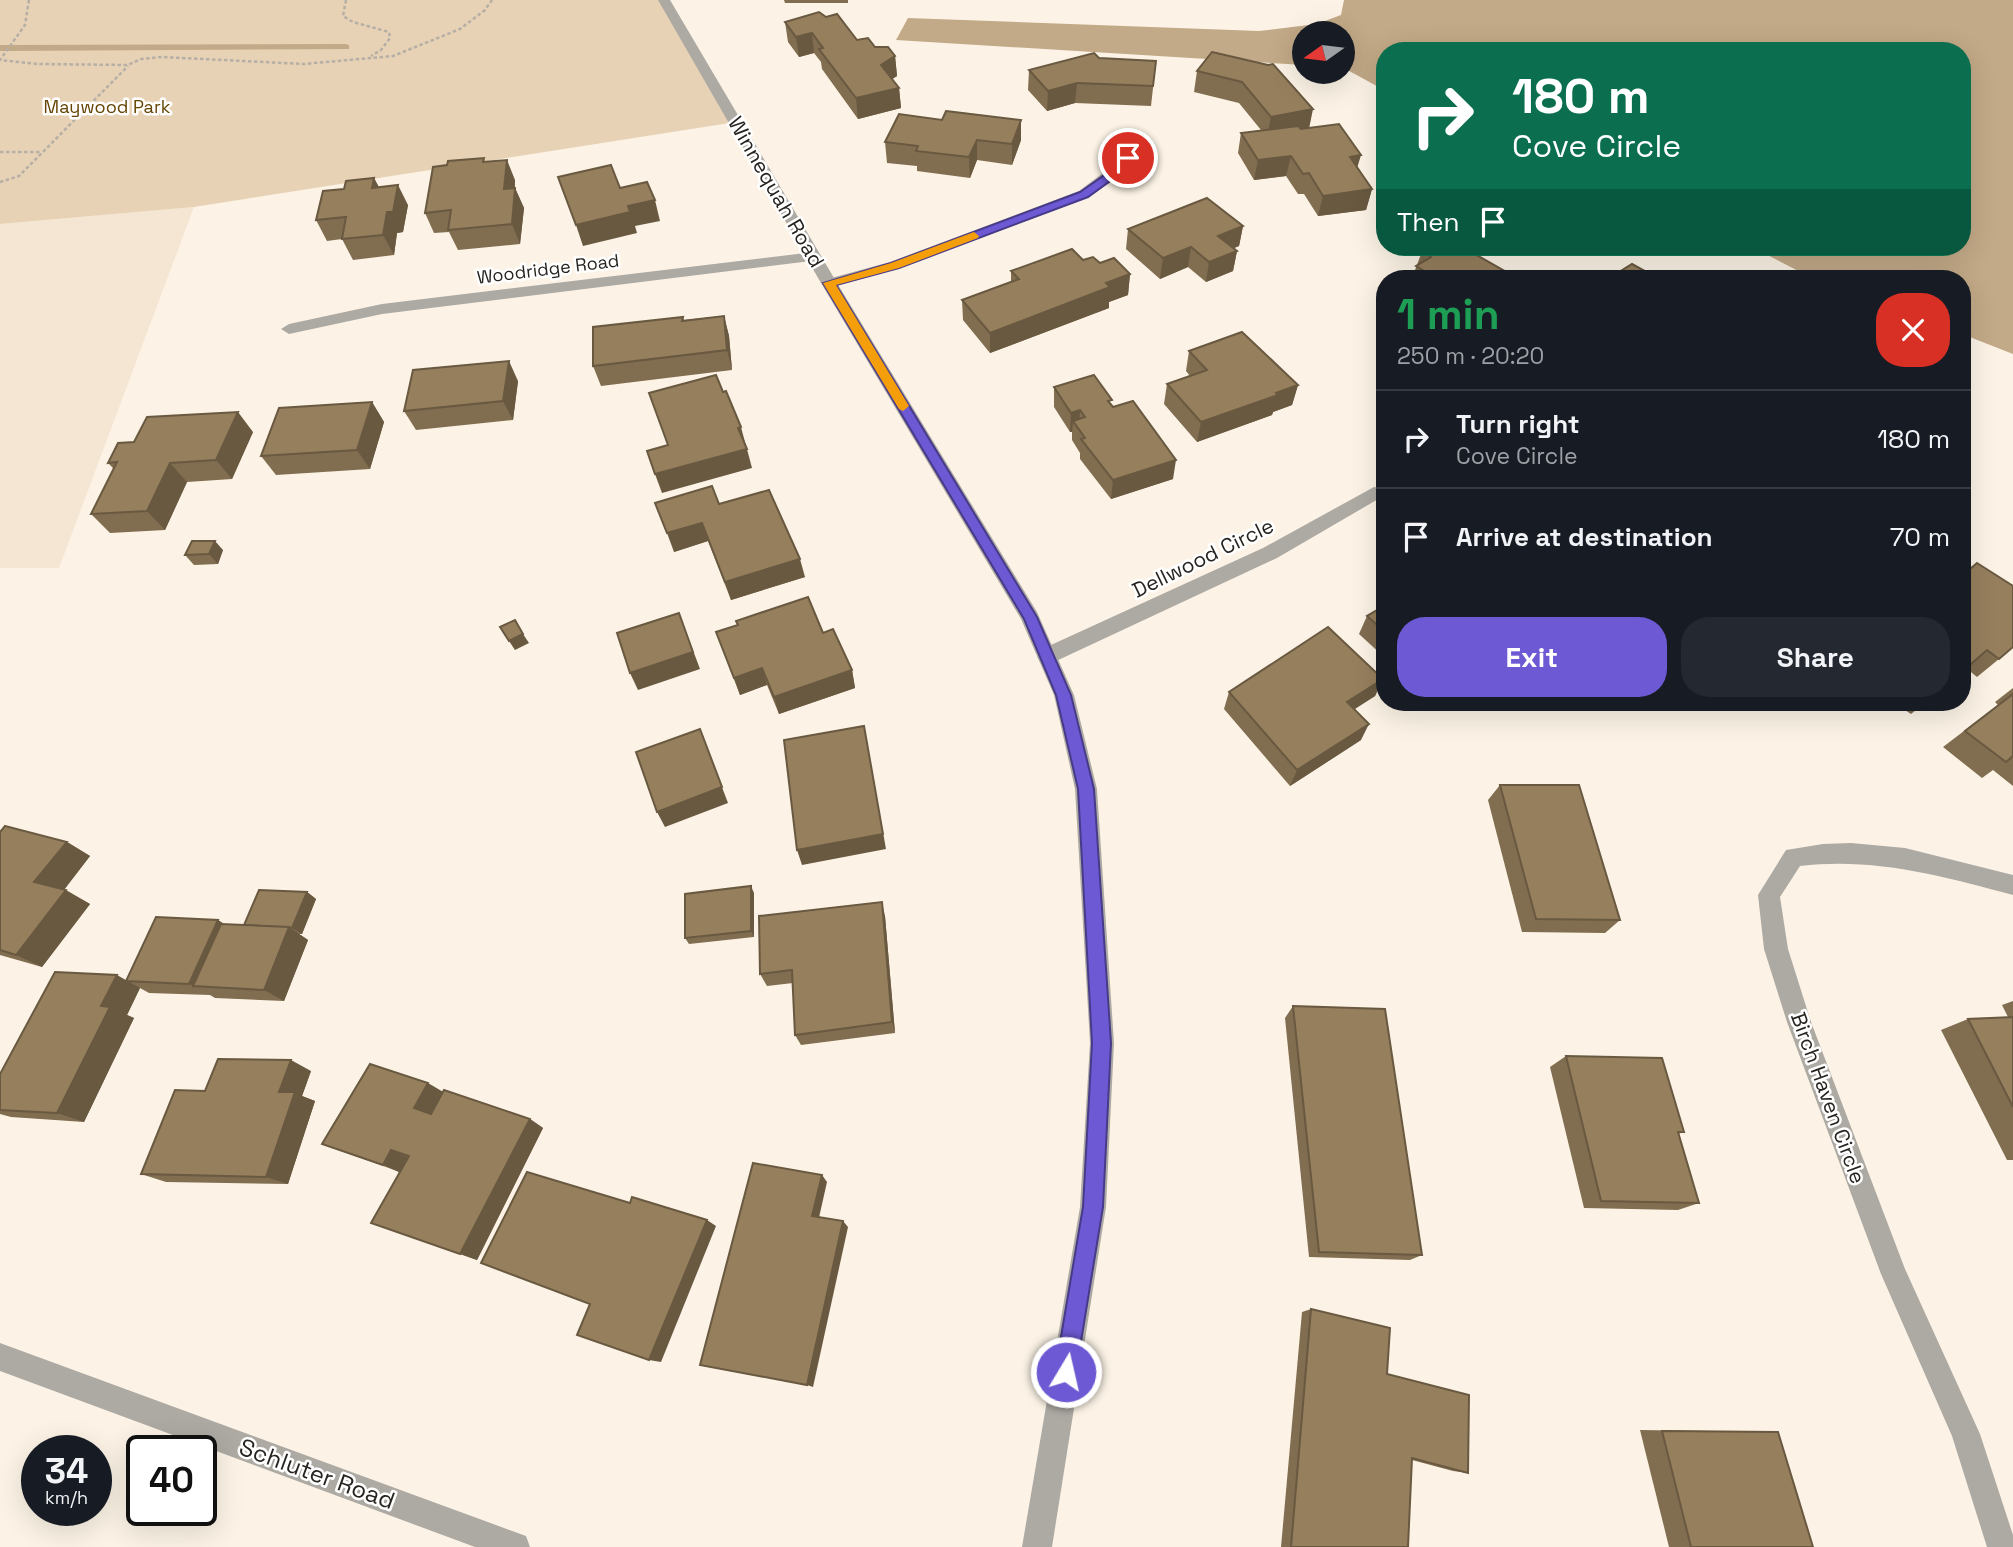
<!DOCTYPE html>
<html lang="en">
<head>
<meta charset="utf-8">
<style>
  body { margin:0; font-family:"Space Grotesk",sans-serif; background:#242831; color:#f1f3f6; height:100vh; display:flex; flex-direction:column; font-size:26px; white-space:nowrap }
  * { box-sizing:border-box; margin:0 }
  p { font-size:23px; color:#9ea1a6 }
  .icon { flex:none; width:38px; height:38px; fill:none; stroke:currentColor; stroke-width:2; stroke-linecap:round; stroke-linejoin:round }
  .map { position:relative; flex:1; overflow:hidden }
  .drawer { position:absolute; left:1376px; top:270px; width:595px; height:441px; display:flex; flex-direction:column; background:#171b24; border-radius:28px; box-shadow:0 7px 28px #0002 }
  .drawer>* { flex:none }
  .guide { position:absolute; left:1376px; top:42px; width:595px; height:214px; border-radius:28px; box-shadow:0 7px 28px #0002; background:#0b6e4f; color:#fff; overflow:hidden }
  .needle { width:46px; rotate:256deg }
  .tools { position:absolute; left:1292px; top:21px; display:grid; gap:14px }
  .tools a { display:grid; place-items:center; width:63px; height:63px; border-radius:50%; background:#171b24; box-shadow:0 7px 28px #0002; font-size:35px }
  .speed { position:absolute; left:21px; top:1435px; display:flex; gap:14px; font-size:35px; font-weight:700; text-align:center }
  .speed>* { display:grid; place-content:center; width:91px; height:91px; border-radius:50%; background:#171b24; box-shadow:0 7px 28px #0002; line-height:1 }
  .speed small { font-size:18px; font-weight:400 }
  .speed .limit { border:4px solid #111; border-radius:10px; background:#fff; color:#111 }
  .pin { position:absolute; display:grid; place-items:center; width:60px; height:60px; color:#fff; margin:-30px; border:4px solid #fff; border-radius:50%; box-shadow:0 2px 7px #0007 }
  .me { position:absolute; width:77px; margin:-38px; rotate:9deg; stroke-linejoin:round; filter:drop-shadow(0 0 5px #0008) }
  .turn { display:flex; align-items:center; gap:24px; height:147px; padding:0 21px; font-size:32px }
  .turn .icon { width:91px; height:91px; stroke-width:2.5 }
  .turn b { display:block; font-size:49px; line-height:60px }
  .then { display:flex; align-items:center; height:66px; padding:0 21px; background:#0003; gap:14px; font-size:26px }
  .round { display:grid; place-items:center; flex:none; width:74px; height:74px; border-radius:28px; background:#242831 }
  .overview { display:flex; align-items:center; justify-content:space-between; height:119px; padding:0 21px }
  h1 { font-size:42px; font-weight:700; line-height:52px; color:#1e9e55 }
  .cta { display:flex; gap:14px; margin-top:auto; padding:14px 21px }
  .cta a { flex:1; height:80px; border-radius:28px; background:#6d59d3; color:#fff; font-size:28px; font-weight:700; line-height:80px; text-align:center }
  .cta a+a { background:#242831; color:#f1f3f6 }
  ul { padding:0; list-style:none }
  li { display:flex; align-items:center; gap:21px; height:98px; padding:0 21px; border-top:2px solid #363941 }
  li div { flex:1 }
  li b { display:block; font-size:26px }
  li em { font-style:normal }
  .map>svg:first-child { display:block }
  .built { fill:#f4e6d3 }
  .green { fill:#e7d2b5 }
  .water { fill:#c2a987 }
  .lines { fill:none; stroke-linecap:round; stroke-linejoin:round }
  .stream { fill:#c2a987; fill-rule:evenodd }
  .path { stroke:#b6afa5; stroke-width:2.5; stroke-dasharray:3.5 2.5; stroke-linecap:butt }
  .minor { fill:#ada9a3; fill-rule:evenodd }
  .tertiary { fill:#ada9a3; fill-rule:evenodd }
  .wall { fill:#816d50 }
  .shaded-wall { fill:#695941 }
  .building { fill:#967f5d; stroke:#695941; stroke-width:2 }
  .route { fill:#6d59d3; stroke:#473a89; stroke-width:2 }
  .slow { fill:#f59e0b }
  .labels { text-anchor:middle; stroke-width:5; stroke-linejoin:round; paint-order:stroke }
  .far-park-label { font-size:18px; fill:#654404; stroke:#fff }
  .far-street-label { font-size:18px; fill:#27241f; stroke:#fff }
  .street-label { font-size:21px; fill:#27241f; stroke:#fff }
  .near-street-label { font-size:24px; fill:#27241f; stroke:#fff }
</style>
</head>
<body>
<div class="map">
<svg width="2013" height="1547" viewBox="0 0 2013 1547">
  <rect width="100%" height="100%" fill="#fcf3e6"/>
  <polygon class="built" points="194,207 59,568 0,568 0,224"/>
  <polygon class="green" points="0,0 664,0 736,122 194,207 0,224"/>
  <polygon class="water" points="1344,0 2013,0 2013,354 1962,334 1962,278 1812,278 1752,247 1962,247 1962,51 1384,51 1384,90 1342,67 1342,33 1304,33 1304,65 896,40 908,18 1259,31 1317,24 1341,15"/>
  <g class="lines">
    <polygon class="stream" points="346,44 349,45 349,49 0,51 0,45"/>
    <g class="path">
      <polyline points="29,0 25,25 0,60 38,64 128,65 141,59 162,57 304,64 393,56 460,29 485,10 492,0"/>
      <polyline points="346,0 343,16 353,22 389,32 390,38 381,50 371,56"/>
      <polyline points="0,152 40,152"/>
      <polyline points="0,182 19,176 128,66"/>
    </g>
    <g class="minor">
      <polygon points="1128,154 1135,158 1133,161 1118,177 1089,197 900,268 829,288 821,283 824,280 890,262 1079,191"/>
      <polygon points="814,252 819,254 821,257 819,260 382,314 289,334 281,329 289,324 382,304"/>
      <polygon points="1374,487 1380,488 1383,493 1380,498 1277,558 1054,662 1047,664 1040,662 1037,656 1040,650 1263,548"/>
      <path d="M1851,843L1905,848L2013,875V895C1942,876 1874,857 1800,866L1780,897L1788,949L1811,1022L1905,1269L1980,1434L2013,1535V1547H1987L1952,1436L1881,1274L1787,1022L1764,949L1758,895L1786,850L1823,844Z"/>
      <polygon points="0,1343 515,1532 526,1536 530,1547 475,1547 0,1371"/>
    </g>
    <polygon class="tertiary" points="658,0 670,0 837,283 1037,612 1074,695 1097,789 1114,1043 1106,1207 1052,1547 1022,1547 1080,1207 1090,1043 1075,789 1054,695 1021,619 821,283"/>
  </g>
  <g class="wall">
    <polygon points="784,0 848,0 848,3 785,3"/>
    <polygon points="785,22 857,40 895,56 897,76 892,79 899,88 901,108 858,119 822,69 821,62 814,53 799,57 788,42"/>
    <polygon points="1212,52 1309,128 1357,168 1372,189 1366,210 1318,216 1304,194 1298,194 1286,176 1254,180 1238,153 1241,133 1261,130 1239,103 1194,92 1197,71"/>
    <polygon points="1099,58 1156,61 1151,106 1075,103 1047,111 1028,90 1029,70"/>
    <polygon points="899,114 1021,140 1012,165 977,160 970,178 917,171 917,166 887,163 885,142"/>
    <polygon points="486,162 515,180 515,188 524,208 520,244 458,250 449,232 434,233 425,213"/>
    <polygon points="374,178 379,187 408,205 403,232 397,233 394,255 353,260 342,239 327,241 316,220 344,189"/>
    <polygon points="1243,226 1239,246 1234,248 1237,251 1233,271 1206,282 1188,267 1160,279 1126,249 1128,229"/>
    <polygon points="1423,249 1473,253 1517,278 1412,278"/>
    <polygon points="1083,260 1100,263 1130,274 1128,295 1109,302 1109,308 990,353 963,320 962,300 1011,282 1011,271"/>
    <polygon points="1616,274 1650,278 1613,278"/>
    <polygon points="724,316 729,336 732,370 601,386 593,366 683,317 684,320"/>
    <polygon points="1189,351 1298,385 1292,405 1273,412 1272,415 1197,442 1164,404 1167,384 1190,376 1186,371"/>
    <polygon points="518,381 513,420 416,430 404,411"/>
    <polygon points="1054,387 1112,405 1173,479 1111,499 1080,459 1080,453 1072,440 1072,432 1070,432 1054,407"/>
    <polygon points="372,402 384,422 370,469 276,475 261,456"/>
    <polygon points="253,432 232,479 187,482 165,530 110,533 91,514 114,469 108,463 134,442"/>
    <polygon points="719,504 805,577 731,600 708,541 674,552"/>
    <polygon points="223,550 218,564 194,565 185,555"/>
    <polygon points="1962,576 1999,659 1977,677 1966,668"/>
    <polygon points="1384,606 1384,657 1359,634 1367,616"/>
    <polygon points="716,632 823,633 852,670 855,688 779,714 767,685 740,695"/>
    <polygon points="1383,679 1375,696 1355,709 1361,740 1290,786 1224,709 1229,692"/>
    <polygon points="2013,688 2013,786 1993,770 1982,778 1943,747 1998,705 1995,702"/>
    <polygon points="1893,702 1926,702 1911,714"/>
    <polygon points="1500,785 1620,920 1605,933 1522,932 1488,800"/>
    <polygon points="0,832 67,842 90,856 64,890 90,904 42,967 0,955"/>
    <polygon points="307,892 316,899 302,934 299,934 308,940 284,1001 215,998 210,995 149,993 140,988 127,1015 134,1018 84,1122 11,1117 0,1114 0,1074 126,980 218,920 225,925 244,925"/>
    <polygon points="754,893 754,937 689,944 685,938"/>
    <polygon points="885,916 895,1033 801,1045 795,1035 793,983 767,986 760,974"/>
    <polygon points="2013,1001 2013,1160 2007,1160 1941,1030 1968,1019 2008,1017 2002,1005"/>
    <polygon points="1293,1006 1422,1255 1410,1260 1309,1257 1285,1018"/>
    <polygon points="1566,1056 1684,1132 1678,1134 1699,1203 1678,1210 1584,1208 1550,1067"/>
    <polygon points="311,1071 302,1096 315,1101 288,1184 166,1182 141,1174"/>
    <polygon points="443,1092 530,1119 543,1128 477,1260 460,1254 400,1172 322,1144"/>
    <polygon points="1311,1309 1387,1374 1468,1473 1453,1471 1412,1460 1408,1547 1281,1547 1302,1312"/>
    <polygon points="1640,1430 1778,1432 1813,1547 1669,1547"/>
  </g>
  <g class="shaded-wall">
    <polygon points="812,33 814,53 799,57 796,37"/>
    <polygon points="895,56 897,76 883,85 881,65"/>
    <polygon points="1077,83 1075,103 1047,111 1048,91"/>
    <polygon points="899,88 901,108 858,119 856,98"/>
    <polygon points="1313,109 1309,129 1267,137 1271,117"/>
    <polygon points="1021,120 1021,140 1012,165 1012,144"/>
    <polygon points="977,140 977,160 970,178 969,157"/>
    <polygon points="1361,155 1355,175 1350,157"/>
    <polygon points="1291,156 1286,176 1254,180 1258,160"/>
    <polygon points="507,160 515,180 513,209 504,189"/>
    <polygon points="374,178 384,198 372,188"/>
    <polygon points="398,185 408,205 403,232 397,233 394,255 383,235 387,212"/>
    <polygon points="515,188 524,208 520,244 512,224"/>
    <polygon points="1372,189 1366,210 1318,216 1323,196"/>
    <polygon points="655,200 660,221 635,226 637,233 583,246 576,225 628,206"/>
    <polygon points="1243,226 1239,246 1215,256 1218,236"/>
    <polygon points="1191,247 1188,267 1160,279 1163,258"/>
    <polygon points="1237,251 1233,271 1206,282 1209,262"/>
    <polygon points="1130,274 1128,295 1109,302 1109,308 990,353 990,333 1106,283"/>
    <polygon points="724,316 729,336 732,370 727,350"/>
    <polygon points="509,361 518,381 513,420 503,401"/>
    <polygon points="1298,385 1292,405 1273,412 1272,415 1197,442 1201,422"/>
    <polygon points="372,402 384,422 370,469 357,450"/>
    <polygon points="1080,410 1079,429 1073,421 1072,432 1070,432 1071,413"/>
    <polygon points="238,412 253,432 232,479 216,460"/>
    <polygon points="741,427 746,446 743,447 738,428"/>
    <polygon points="747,449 752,468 662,493 655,474"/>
    <polygon points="1176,460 1173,479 1111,499 1113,480"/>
    <polygon points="170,463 187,482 165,530 147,511"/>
    <polygon points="702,523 708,541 674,552 667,533"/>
    <polygon points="215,541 223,550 218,564 209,554"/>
    <polygon points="800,559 805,577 731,600 725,582"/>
    <polygon points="679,613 700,669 638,690 630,673"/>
    <polygon points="523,634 529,643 515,650 509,641"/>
    <polygon points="762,668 767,685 740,695 734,678"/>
    <polygon points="852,670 855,688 779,714 774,697"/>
    <polygon points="1383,679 1375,696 1340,718 1347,702"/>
    <polygon points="1369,724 1361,740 1290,786 1297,770"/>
    <polygon points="700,729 728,803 665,827 657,812"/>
    <polygon points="867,742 886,849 802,865 797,850"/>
    <polygon points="67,842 90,856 59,896 34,882"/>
    <polygon points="751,886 754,893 754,937 751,931"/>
    <polygon points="66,890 90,904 42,967 16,955"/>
    <polygon points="307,892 316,899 302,934 292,928"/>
    <polygon points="882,902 885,916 895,1033 892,1022"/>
    <polygon points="218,920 238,933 194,986 189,984"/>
    <polygon points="289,927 308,940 284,1001 264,990"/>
    <polygon points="117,975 140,988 127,1015 134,1018 84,1122 57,1113 101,1006"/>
    <polygon points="291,1060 311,1071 302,1096 315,1101 288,1184 266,1177 279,1092"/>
    <polygon points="428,1083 445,1093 430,1117 414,1108"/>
    <polygon points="530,1119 543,1128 477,1260 460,1254"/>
    <polygon points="391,1150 409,1158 401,1173 383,1165"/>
    <polygon points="822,1175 827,1182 818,1222 812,1216"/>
    <polygon points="707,1220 716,1226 661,1362 649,1360"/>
    <polygon points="843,1221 848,1227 813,1387 807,1385"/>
  </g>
  <g class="building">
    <polygon points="819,12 826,17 837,14 857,40 868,38 875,47 888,47 895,56 881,65 899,88 856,98 819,49 823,48 812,33 796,37 785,22"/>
    <polygon points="1212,52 1268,65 1273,64 1313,109 1271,117 1242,82 1197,71"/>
    <polygon points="1094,53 1099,58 1156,61 1153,86 1077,83 1048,91 1029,70"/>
    <polygon points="946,111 1021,120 1012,144 977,140 969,157 916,151 918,146 885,142 899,114 942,120"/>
    <polygon points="1339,124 1361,155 1350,157 1372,189 1323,196 1309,173 1303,174 1291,156 1258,160 1241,133 1298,126 1301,129"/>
    <polygon points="484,158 483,162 507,160 504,189 515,188 512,224 448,230 451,210 425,213 433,167 447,165 448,161"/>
    <polygon points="611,165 620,188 647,182 655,200 628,206 630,212 576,225 558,177"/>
    <polygon points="374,178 372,188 398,185 393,212 387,212 383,235 342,239 346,217 316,220 323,191 344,189 346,181"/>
    <polygon points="1207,198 1243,226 1218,236 1237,251 1209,262 1191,247 1163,258 1128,229"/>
    <polygon points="1431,247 1467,247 1473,253 1517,278 1432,278 1434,277 1416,266 1431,257 1423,249"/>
    <polygon points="1072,249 1083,260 1093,257 1100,263 1114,258 1130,274 1106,283 1110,287 990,333 962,300 1019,279 1011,271"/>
    <polygon points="1632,264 1652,275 1646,278 1623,278 1616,274"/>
    <polygon points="724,316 727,350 593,366 593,327 683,317 682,321"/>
    <polygon points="1242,332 1298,385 1276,393 1278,395 1201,422 1167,384 1207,370 1189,351"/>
    <polygon points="509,361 503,401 404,411 413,370"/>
    <polygon points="716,375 723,392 726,391 741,427 738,428 747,449 655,474 647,451 668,445 649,393"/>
    <polygon points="1094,375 1112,400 1108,401 1113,407 1133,401 1176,460 1113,480 1081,439 1085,438 1073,421 1085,417 1080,410 1071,413 1054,387"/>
    <polygon points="372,402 357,450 261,456 279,408"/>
    <polygon points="238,412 216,460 170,463 147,511 91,514 117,462 108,463 118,443 134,442 147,417"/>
    <polygon points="712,486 719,504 769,490 800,559 725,582 702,523 667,533 655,503"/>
    <polygon points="192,541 215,541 209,554 185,555"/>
    <polygon points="1977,563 2013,586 2013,647 1999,659 1987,650 1962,672 1962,576"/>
    <polygon points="808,597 823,633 833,629 852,670 774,697 762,668 734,678 716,632 738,625 736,621"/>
    <polygon points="1384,606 1384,631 1367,616"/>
    <polygon points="679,613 693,652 630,673 617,633"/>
    <polygon points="515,620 523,634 509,641 500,627"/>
    <polygon points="1328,627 1383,679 1347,702 1369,724 1297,770 1229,692"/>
    <polygon points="2013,694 2013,756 2006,762 1965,731"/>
    <polygon points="864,726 883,834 797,850 784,740"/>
    <polygon points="700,729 722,787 657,812 636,752"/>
    <polygon points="1500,785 1579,785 1620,920 1536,919"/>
    <polygon points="5,826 67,842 34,882 66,890 16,955 0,950 0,832"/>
    <polygon points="751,886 751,931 685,938 685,894"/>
    <polygon points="259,890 307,892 292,928 244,925"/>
    <polygon points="882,902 892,1022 795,1035 792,970 760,974 759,916"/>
    <polygon points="156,917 218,920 189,984 126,981"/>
    <polygon points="221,924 289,927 264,990 193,986"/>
    <polygon points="55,972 117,975 101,1006 110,1007 57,1113 0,1110 0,1074"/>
    <polygon points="1293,1006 1385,1009 1422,1255 1319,1252"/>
    <polygon points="2013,1017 2013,1107 1968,1019"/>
    <polygon points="1566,1056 1662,1058 1684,1132 1678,1132 1699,1203 1601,1201"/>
    <polygon points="218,1059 291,1060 279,1092 295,1092 266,1177 141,1174 175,1090 205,1091"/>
    <polygon points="370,1064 428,1083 414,1108 431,1114 444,1090 530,1119 460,1254 371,1223 409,1156 391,1150 383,1165 322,1144"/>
    <polygon points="753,1163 822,1175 812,1216 843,1221 807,1385 700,1365"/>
    <polygon points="527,1172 630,1203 632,1197 707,1220 649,1360 577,1335 590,1304 481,1263"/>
    <polygon points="1311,1309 1390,1328 1387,1374 1469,1395 1468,1473 1412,1458 1408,1547 1291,1547"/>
    <polygon points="1662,1431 1778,1432 1813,1547 1691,1547"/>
  </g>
  <polygon class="route" points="1124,155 1133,158 1117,176 1088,197 899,268 836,285 1037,617 1071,695 1094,789 1111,1043 1103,1207 1076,1372 1073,1380 1066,1383 1058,1380 1055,1372 1083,1207 1092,1043 1078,789 1056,695 1024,619 823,283 891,263 1080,192 1110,171"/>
  <polygon class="slow" points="974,232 979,236 978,238 899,268 836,285 909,406 903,411 899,409 823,283 891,263"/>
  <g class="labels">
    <g class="far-park-label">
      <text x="107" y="113">Maywood Park</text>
    </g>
    <g class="far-street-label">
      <text transform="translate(548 269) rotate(-7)" y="6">Woodridge Road</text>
    </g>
    <g class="street-label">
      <text transform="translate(776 192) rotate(60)" y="7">Winnequah Road</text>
      <text transform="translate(1203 558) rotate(-26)" y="7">Dellwood Circle</text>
      <text transform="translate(1828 1098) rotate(70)" y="7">Birch Haven Circle</text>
    </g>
    <g class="near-street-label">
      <text transform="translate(317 1474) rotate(20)" y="8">Schluter Road</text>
    </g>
  </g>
</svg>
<div class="tools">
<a><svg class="needle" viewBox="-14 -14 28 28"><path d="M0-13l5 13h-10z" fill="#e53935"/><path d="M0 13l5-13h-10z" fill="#9ea1a6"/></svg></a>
</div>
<div class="speed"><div>34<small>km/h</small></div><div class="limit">40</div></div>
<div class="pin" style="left:1128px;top:158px;background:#d93025"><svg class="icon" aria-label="arrive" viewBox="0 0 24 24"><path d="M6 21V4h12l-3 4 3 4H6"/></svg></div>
<svg class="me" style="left:1066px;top:1372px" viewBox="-20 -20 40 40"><circle r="17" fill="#6d59d3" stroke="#fff" stroke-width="3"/><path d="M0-11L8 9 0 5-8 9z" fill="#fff"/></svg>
<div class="guide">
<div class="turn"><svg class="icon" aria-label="right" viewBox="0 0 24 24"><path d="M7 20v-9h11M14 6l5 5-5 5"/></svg><div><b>180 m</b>Cove Circle</div></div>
<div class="then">Then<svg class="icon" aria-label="arrive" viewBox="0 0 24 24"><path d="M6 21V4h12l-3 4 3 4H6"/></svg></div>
</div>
<section class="drawer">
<div class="overview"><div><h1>1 min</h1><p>250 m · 20:20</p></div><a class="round" style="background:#d93025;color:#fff"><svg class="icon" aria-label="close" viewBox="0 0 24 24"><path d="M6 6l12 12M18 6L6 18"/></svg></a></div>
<ul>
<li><svg class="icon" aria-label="right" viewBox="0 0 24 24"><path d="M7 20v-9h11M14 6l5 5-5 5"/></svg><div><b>Turn right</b><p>Cove Circle</p></div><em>180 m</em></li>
<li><svg class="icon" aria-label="arrive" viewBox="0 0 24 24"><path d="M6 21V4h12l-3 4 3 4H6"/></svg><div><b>Arrive at destination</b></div><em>70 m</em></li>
</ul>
<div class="cta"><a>Exit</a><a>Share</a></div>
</section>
</div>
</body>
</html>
